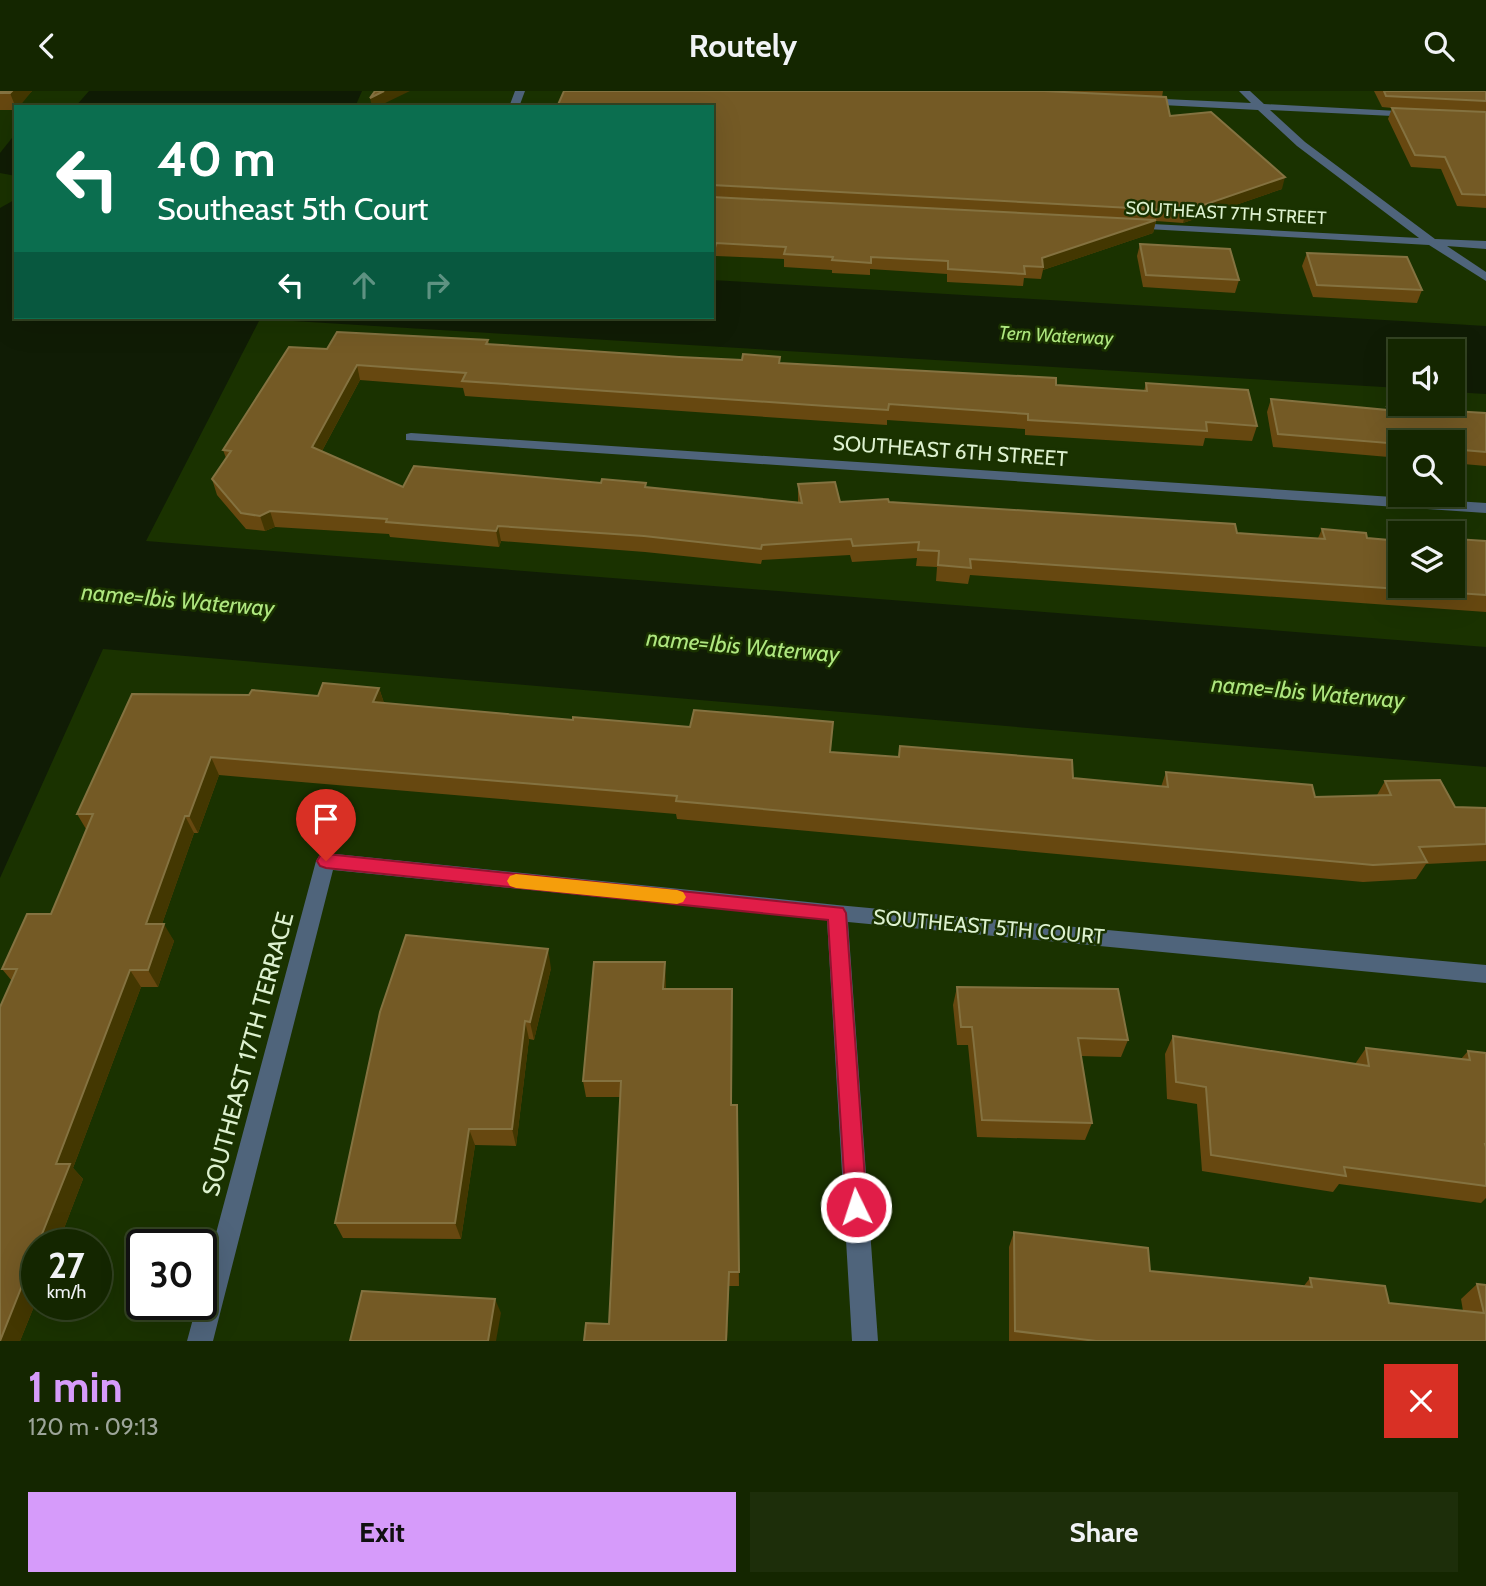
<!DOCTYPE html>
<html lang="en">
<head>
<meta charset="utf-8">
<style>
  body { margin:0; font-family:Cabin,sans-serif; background:#1d2e0a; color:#f1f3f6; height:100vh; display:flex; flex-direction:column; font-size:26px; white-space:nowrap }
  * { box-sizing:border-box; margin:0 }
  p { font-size:23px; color:#9da599 }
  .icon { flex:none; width:38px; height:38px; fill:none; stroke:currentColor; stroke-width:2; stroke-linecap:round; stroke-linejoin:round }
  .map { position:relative; height:1250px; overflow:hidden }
  .details { display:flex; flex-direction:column; background:#142600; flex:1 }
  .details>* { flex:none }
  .banner { position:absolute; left:14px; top:14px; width:700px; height:214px; border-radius:0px; box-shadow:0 7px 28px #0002,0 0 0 2px #334322; background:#0b6e4f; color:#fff; overflow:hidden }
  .buttons { position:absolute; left:1388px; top:248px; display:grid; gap:14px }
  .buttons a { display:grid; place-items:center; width:77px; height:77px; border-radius:0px; background:#142600; box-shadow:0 7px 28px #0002,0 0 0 2px #334322; font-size:35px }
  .speed { position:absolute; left:21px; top:1138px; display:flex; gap:14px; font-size:35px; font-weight:700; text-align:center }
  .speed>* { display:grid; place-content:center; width:91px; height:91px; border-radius:50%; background:#142600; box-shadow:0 7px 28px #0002,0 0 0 2px #334322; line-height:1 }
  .speed small { font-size:18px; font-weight:400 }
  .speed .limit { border:4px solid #111; border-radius:10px; background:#fff; color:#111 }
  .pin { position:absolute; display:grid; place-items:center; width:60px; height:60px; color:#fff; margin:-72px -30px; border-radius:50% 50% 50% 0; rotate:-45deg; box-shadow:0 0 7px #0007 }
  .pin .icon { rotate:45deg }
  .me { position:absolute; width:77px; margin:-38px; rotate:356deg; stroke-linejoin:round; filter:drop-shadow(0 0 5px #0008) }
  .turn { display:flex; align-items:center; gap:24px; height:147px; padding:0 28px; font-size:32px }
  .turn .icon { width:91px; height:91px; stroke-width:2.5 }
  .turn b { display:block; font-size:49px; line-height:60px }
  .lanes { display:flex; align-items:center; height:66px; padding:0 28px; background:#0003; justify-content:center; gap:35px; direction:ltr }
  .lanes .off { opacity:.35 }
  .round { display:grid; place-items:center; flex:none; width:74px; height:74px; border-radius:0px; background:#1d2e0a }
  .summary { display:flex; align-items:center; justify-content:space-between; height:119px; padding:0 28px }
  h1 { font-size:42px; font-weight:800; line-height:52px; color:#d69bfa }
  .cta { display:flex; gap:14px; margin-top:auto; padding:14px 28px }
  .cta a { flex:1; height:80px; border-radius:0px; background:#d69bfa; color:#111; font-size:28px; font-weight:800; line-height:80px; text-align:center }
  .cta a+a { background:#1d2e0a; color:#f1f3f6 }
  header { display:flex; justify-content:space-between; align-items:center; height:91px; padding:0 28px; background:#142600; font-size:32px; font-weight:800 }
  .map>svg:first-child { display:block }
  .water { fill:#101c05 }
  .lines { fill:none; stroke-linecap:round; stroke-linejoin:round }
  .minor { fill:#4f647b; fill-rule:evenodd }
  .wall { fill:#674810 }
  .shaded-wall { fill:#433701 }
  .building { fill:#745a25; stroke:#847240; stroke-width:2 }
  .route { fill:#e11d48; stroke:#92132f; stroke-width:2 }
  .slow { fill:#f59e0b }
  .labels { text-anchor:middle; stroke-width:5; stroke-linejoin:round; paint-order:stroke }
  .far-street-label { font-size:18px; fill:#ddf1cf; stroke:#1a3200 }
  .far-water-label { font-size:19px; font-style:italic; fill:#afe77f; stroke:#1a3200 }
  .street-label { font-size:21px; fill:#ddf1cf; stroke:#1a3200 }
  .water-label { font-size:23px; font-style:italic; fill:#afe77f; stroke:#1a3200 }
  .near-street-label { font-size:24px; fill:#ddf1cf; stroke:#1a3200 }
</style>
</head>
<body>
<header><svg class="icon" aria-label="back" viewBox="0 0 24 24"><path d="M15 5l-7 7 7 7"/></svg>Routely<svg class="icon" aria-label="search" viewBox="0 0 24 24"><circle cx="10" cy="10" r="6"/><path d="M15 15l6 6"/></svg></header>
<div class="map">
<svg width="1486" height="1250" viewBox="0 0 1486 1250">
  <rect width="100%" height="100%" fill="#1a3200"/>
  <g class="water">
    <polygon points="89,0 362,0 355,16 75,16"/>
    <polygon points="16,42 16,85 0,82 0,62"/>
    <polygon points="16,108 16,226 712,226 712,189 1486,235 1486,303 1453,301 1452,261 1400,261 1400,297 260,228 146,450 1486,556 1486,676 103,558 0,787 0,117"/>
  </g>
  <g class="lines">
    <g class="minor">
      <polygon points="515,0 525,0 519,16 509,16"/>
      <polygon points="1239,0 1250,0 1264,13 1417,21 1418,23 1413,26 1270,19 1305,51 1435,148 1486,150 1486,158 1447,155 1486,181 1486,190 1429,154 1129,137 1127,135 1133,132 1419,147 1297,55 1258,19 1143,13 1138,10 1143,7 1251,12"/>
      <polygon points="411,342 1486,412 1486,422 406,349 406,343"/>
      <polygon points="326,762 837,814 1486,874 1486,892 848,831 878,1250 852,1250 827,829 333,779 213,1250 187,1250 197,1213 201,1213 201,1198 316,770 319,765"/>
    </g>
  </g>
  <g class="wall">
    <polygon points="0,0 32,0 16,16 16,19 0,19"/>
    <polygon points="564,0 1163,0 1162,6 1170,25 1282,98 1183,132 1156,130 1153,142 1043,179 1041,188 1024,187 1023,195 947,191 947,183 870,178 870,184 832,182 832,179 784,176 784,168 716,165 715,169 712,169 712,16"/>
    <polygon points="1374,0 1486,0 1486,117 1457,115 1441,78 1411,76 1388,28 1392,17 1382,16"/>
    <polygon points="1140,153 1239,189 1235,202 1143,196 1137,165"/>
    <polygon points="1307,162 1422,199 1417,212 1313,206 1302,175"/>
    <polygon points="488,249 489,253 679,266 780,272 1056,294 1144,300 1146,292 1257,335 1252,350 1205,347 1203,355 1025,344 1025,338 887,329 887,334 825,330 465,305 463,297 360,289 322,360 403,396 646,396 798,411 798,393 840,411 889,411 1237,442 1318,447 1322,438 1367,447 1454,454 1457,448 1486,450 1486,521 970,484 968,493 936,490 937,476 916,475 917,467 852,471 850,464 762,469 761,473 645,461 501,450 499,456 390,446 389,443 275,436 265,440 246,438 217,404 212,388 226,367 223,359 327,258"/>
    <polygon points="1271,308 1386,319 1387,316 1486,322 1486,375 1452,372 1452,352 1400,352 1400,367 1273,356 1267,321"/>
    <polygon points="379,597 384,612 830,661 898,666 900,655 1073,687 1161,696 1166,681 1315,706 1377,704 1385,690 1455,716 1486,717 1486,770 1426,773 1416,788 1363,791 677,728 676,723 219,684 198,742 194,742 162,833 174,850 158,896 141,896 73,1077 83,1088 58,1153 37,1153 37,1208 20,1250 0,1250 12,890 2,878 51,823 86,738 77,723 318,605"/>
    <polygon points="551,877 534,949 529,948 516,1055 475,1054 461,1148 343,1147 335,1132"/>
    <polygon points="666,889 666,898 731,1014 737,1014 739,1195 729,1195 727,1250 584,1250 609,1233 620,1006 586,1006 583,990"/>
    <polygon points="957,896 1128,949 1121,966 1081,965 1092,1032 1085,1049 977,1046 968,954 957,954 953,914"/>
    <polygon points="1173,945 1355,973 1366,957 1461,968 1468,960 1486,962 1486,1107 1481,1112 1339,1093 1333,1101 1202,1080 1197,1013 1167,1008 1165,963"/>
    <polygon points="1014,1141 1150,1180 1303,1196 1310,1187 1389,1212 1463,1220 1461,1208 1477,1193 1486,1194 1486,1250 1009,1250 1009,1156"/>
  </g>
  <g class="shaded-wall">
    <polygon points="12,0 32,0 19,16 16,16 16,17 10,2"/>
    <polygon points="384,0 410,0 377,16 372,16 370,7"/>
    <polygon points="1285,86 1282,98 1183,132 1186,120"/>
    <polygon points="1156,129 1153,142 1043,179 1042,167"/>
    <polygon points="357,274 360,289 316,371 312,356"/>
    <polygon points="270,420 275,436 265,440 260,425"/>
    <polygon points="498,435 501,450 499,456 496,440"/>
    <polygon points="379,597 385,615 373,611"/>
    <polygon points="211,666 219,684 198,742 189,725"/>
    <polygon points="185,725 194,742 156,850 146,833"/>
    <polygon points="164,833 174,850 158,896 148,879"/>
    <polygon points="548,858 551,877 534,949 530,931"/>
    <polygon points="665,871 666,889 665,915 663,898"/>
    <polygon points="130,879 141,896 73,1077 83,1088 58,1153 38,1153 56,1073"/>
    <polygon points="525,930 529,948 516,1055 512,1038"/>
    <polygon points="469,1038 475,1054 461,1148 455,1132"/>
    <polygon points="37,1157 37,1208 20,1250 0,1250"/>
    <polygon points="729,1181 727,1250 726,1250"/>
    <polygon points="495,1208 501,1222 496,1250 488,1250"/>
  </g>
  <g class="building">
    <polygon points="0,0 12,0 10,2 0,2"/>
    <polygon points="375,0 384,0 370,7"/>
    <polygon points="564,0 1044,0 1166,6 1170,25 1211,21 1285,86 1186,120 712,94 712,16 557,16"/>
    <polygon points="1384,0 1486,0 1486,10 1386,5"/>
    <polygon points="382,14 458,14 457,16 381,16"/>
    <polygon points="1392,17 1486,21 1486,104 1462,103 1445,66 1415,64"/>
    <polygon points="712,106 1156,129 1042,167 1043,176 1024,175 1025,183 948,178 948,170 871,166 871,172 832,169 833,166 784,163 786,156 716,152 715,157 712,157"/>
    <polygon points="1140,153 1230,158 1239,189 1146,184"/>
    <polygon points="1307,162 1407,166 1422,199 1317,194"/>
    <polygon points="337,241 488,249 486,253 679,266 742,269 743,263 780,266 779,272 1056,287 1056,294 1147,300 1146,292 1248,299 1257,335 1206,331 1207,340 1028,329 1028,323 889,313 888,319 826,315 462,290 466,282 357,274 312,356 403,396 414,375 601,392 602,388 646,392 645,396 802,412 798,393 835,391 840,411 888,408 889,411 1235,433 1237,442 1325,448 1322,438 1366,442 1367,447 1400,450 1400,495 1452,495 1452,454 1459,454 1457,448 1486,450 1486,504 970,468 971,477 938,474 939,460 918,459 919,451 853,455 851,448 762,454 761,458 644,445 498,435 496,440 386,431 387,428 270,420 260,425 241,422 212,388 231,360 223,359 289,256 327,258"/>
    <polygon points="1271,308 1388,319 1387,316 1486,322 1486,361 1452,358 1452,352 1400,352 1400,353 1278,343"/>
    <polygon points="323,592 379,597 373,611 573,629 573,626 690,636 694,619 833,631 830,661 899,666 900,655 1072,669 1073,687 1168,696 1166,681 1312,694 1315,706 1391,704 1385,690 1440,689 1455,716 1486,717 1486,753 1419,756 1427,771 1373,774 676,710 677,705 211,666 189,725 185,725 146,833 164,833 148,879 130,879 56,1073 70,1073 38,1153 37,1153 37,1157 0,1250 0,916 17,878 2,878 27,823 51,823 93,723 77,723 132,603 249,604 252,599 318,605"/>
    <polygon points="406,844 548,858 530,931 525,930 512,1038 469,1038 455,1132 335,1132 380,921"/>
    <polygon points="594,871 665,871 663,898 732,898 731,1014 737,1014 739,1181 729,1181 726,1250 584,1250 586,1232 609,1233 621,990 583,990"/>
    <polygon points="957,896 1118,898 1128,949 1078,947 1092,1032 982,1029 972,936 961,936"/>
    <polygon points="1173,945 1369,975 1366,957 1470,969 1468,960 1486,962 1486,1053 1485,1053 1486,1056 1486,1095 1344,1076 1346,1085 1211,1064 1206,996 1176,991"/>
    <polygon points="1014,1141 1148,1157 1150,1180 1312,1196 1310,1187 1385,1195 1389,1212 1484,1222 1477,1193 1486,1194 1486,1250 1096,1250 1015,1240"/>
    <polygon points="362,1200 495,1208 488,1250 350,1250"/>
  </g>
  <polygon class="route" points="326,763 843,817 846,822 867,1116 864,1124 856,1127 849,1124 846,1116 828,829 326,777 320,775 317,770 320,765"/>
  <polygon class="slow" points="516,783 677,799 683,801 686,806 683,811 677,813 516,797 510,795 507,790 510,785"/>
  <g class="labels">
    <g class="far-street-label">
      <text transform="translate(1226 122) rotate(3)" y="6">SOUTHEAST 7TH STREET</text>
    </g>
    <g class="far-water-label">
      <text transform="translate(1056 244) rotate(3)" y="7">Tern Waterway</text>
    </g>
    <g class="street-label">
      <text transform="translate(950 360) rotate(4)" y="7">SOUTHEAST 6TH STREET</text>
      <text transform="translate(989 836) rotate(5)" y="7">SOUTHEAST 5TH COURT</text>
    </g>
    <g class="water-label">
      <text transform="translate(178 509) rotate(5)" y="8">name=Ibis Waterway</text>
      <text transform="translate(743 555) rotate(5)" y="8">name=Ibis Waterway</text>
      <text transform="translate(1308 601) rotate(5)" y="8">name=Ibis Waterway</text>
    </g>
    <g class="near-street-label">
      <text transform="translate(248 963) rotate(-75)" y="8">SOUTHEAST 17TH TERRACE</text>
    </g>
  </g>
</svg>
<div class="buttons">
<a><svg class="icon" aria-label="sound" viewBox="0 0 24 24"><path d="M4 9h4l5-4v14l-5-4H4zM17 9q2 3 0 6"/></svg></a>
<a><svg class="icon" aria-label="search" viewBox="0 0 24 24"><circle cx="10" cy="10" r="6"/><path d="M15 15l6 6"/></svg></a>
<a><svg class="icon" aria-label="layers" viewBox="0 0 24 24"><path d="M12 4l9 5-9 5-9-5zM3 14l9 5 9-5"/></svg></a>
</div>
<div class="speed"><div>27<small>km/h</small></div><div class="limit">30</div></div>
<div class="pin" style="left:326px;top:770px;background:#d93025"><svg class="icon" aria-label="arrive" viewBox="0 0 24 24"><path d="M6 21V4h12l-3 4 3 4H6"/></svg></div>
<svg class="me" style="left:856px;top:1116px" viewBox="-20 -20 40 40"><circle r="17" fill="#e11d48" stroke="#fff" stroke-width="3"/><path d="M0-11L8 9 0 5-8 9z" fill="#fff"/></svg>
<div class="banner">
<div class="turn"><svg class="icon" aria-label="left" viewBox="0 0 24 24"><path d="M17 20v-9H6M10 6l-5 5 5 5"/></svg><div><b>40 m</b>Southeast 5th Court</div></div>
<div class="lanes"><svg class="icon" aria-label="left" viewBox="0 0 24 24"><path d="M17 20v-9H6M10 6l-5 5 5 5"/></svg><svg class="icon off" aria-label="ahead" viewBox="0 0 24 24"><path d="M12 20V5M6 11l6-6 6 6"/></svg><svg class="icon off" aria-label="right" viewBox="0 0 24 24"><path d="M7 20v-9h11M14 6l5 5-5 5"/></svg></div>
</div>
</div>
<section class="details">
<div class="summary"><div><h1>1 min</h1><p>120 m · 09:13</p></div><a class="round" style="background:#d93025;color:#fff"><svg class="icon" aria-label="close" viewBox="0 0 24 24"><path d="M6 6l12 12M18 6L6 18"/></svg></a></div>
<div class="cta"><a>Exit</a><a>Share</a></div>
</section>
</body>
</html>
